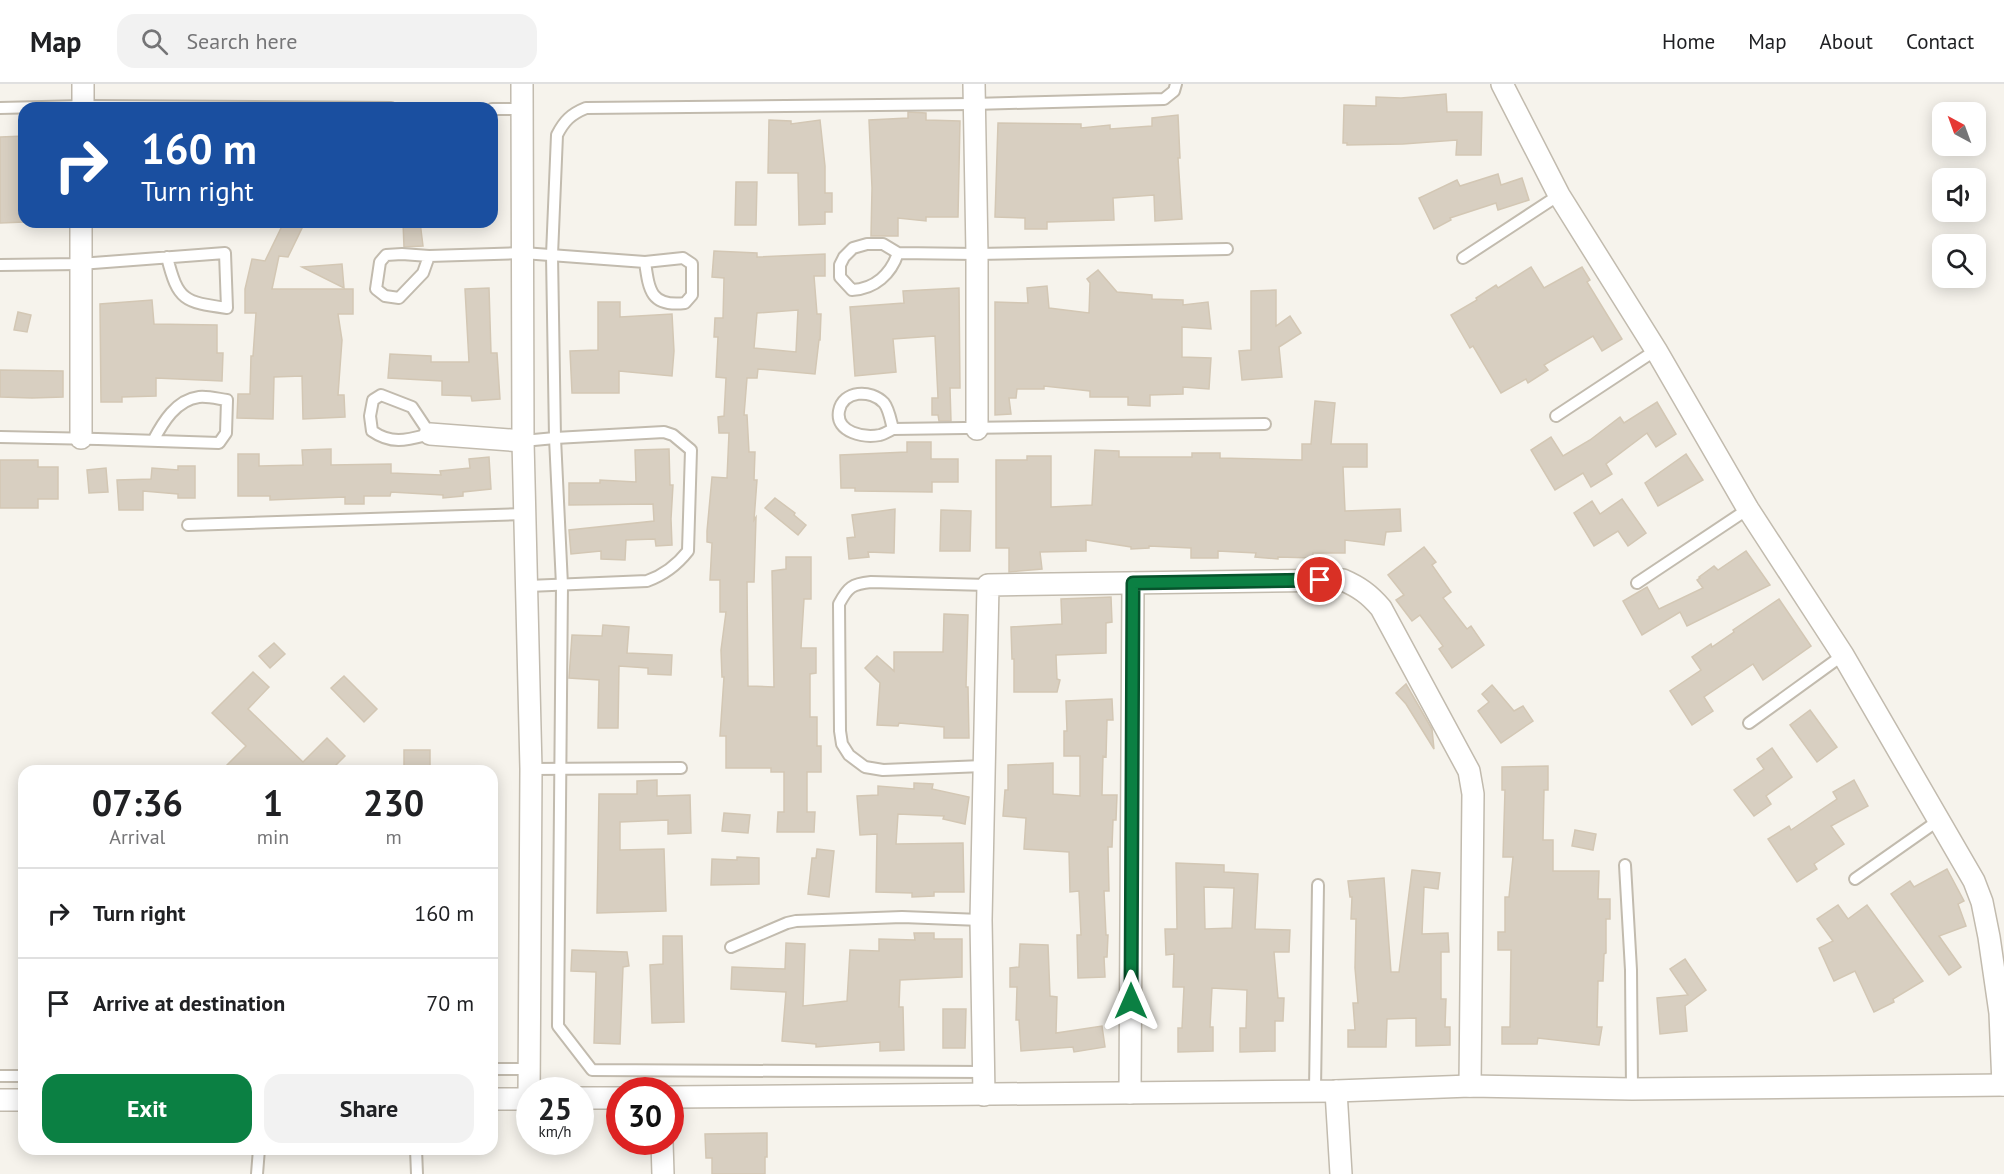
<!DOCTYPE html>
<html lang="en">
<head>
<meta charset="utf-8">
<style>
  body { margin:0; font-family:"PT Sans",sans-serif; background:#f2f2f2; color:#202124; height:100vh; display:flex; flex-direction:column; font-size:22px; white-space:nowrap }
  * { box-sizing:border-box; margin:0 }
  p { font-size:20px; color:#757577 }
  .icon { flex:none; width:33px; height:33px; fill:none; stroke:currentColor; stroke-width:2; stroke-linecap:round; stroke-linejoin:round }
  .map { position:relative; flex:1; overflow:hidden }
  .sheet { position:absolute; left:18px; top:681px; width:480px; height:390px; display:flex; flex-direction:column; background:#fff; border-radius:18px; box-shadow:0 3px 15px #0003 }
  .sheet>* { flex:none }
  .banner { position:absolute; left:18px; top:18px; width:480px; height:126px; border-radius:18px; box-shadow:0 3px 15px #0003; background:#1a4fa0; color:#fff; overflow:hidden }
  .needle { width:39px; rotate:319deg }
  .controls { position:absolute; left:1932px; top:18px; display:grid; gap:12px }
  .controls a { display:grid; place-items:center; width:54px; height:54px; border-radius:12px; background:#fff; box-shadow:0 3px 15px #0003; font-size:30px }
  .speed { position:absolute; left:516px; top:993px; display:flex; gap:12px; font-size:30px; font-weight:700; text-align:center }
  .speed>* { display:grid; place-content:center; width:78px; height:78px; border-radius:50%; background:#fff; box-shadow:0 3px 15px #0003; line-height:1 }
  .speed small { font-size:15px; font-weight:400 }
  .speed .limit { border:9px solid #d22; background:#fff; color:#111 }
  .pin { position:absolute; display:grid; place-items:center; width:51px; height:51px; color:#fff; margin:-26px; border:3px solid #fff; border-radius:50%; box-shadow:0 2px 6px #0007 }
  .me { position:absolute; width:66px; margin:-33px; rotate:0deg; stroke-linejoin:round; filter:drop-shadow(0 0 4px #0008) }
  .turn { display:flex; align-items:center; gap:21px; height:126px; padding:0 24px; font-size:27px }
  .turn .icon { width:78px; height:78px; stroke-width:2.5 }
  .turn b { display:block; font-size:42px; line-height:51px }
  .eta { display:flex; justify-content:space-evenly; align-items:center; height:102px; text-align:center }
  .eta b { font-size:36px; font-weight:800; line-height:42px }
  .action { display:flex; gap:12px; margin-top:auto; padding:12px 24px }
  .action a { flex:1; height:69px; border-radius:18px; background:#0b8043; color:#fff; font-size:24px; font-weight:800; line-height:69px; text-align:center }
  .action a+a { background:#f2f2f2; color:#202124 }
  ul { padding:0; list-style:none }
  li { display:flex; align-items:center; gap:18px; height:90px; padding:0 24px; border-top:2px solid #e0e0e0 }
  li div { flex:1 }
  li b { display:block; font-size:22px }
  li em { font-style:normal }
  header { display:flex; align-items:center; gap:36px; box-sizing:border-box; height:84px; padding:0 30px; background:#fff; border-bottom:2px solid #e0e0e0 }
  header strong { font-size:28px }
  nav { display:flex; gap:33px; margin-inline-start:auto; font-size:21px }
  .search { width:420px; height:54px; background:#f2f2f2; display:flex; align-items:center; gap:15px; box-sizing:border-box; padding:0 21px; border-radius:18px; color:#757577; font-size:22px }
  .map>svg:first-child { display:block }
  .building { fill:#d8cfc1; stroke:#d3c7b4; stroke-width:1.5; fill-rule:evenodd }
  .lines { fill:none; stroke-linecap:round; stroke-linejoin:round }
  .lane-casing { stroke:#c2bbae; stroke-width:14 }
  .street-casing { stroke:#c2bbae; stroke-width:24 }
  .lane { stroke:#fff; stroke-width:10 }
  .street { stroke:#fff; stroke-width:21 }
  .route-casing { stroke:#07532c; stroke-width:15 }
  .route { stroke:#0b8043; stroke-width:10 }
</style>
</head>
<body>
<header>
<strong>Map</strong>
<div class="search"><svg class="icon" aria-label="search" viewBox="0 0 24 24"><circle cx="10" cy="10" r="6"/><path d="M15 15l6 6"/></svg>Search here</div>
<nav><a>Home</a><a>Map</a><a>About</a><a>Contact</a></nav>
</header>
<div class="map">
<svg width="2004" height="1090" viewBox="0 0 2004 1090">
  <rect width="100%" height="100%" fill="#f6f3ec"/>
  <g class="building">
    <polygon points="1446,10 1447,28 1482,28 1481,71 1456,71 1457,56 1403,60 1347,61 1347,59 1343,59 1344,21 1376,22 1376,13 1401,14"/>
    <polygon points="908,28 926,29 926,36 960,37 958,133 926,133 926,137 898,134 898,152 871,152 872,104 869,36 908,34"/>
    <polygon points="1178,31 1180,74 1178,74 1182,135 1155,137 1154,111 1113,114 1114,136 1047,138 1047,145 1025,145 1025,134 995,133 998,39 1081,40 1081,44 1110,41 1110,45 1152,42 1152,34"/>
    <polygon points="769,36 791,37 791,40 820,36 825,82 825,109 832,109 832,128 825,128 825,140 799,141 798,89 768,89"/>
    <polygon points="24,52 24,138 0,139 0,53"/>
    <polygon points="1498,90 1501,101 1522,94 1529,116 1498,126 1496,119 1450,134 1451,136 1434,145 1419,114 1457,96 1460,102"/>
    <polygon points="736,98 757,98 756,141 735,141"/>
    <polygon points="284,138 305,138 288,173 279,172 272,205 353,205 353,230 338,230 342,256 338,311 344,311 345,333 303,335 302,292 274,293 273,335 237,334 238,310 250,310 251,272 253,272 256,229 245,229 245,205 252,175 265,177"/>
    <polygon points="403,138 420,138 423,162 404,163"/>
    <path d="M714,167L757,169V173L825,170V192H814L817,230H821L820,256H819L815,290L758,285L757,294H747L744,331H747L749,368H755L754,396H757L754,436L756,433L754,498H747L748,602L774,603L772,487L786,485V473H811V515H804L801,564H816V589L810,590V633H817V662H821V688H807V728H815L814,748H777L778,728H784V688H771V684H726V652H720L724,593H722L721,566L726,528H720V496H710L712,459L707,458V447L712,393L727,394L729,349H719L718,333L724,332L726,294L716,293L718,253H714L715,234H723L724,194L712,193ZM798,226L796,268L754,264L757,229Z"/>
    <polygon points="342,180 344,204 302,183"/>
    <polygon points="1531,183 1544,204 1582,183 1590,196 1587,198 1622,255 1602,267 1593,252 1544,281 1548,286 1528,299 1526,295 1501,309 1473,262 1470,264 1451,231 1477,216 1476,214 1496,201 1498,204"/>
    <polygon points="1098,186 1117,208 1152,211 1152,215 1183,216 1183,221 1208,218 1211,245 1182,243 1182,273 1211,274 1209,305 1183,303 1183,310 1150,311 1150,322 1128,321 1128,313 1090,313 1090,307 1044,302 1044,305 1017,305 1016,314 1009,314 1011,330 995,331 995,218 1028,219 1027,204 1047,202 1049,224 1089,229 1090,199 1087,195"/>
    <polygon points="489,204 491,269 497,269 500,315 472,317 471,312 442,311 442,297 388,294 390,270 431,272 431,278 469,278 465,205"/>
    <polygon points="959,204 960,304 950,304 951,337 939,337 938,331 932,331 932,314 938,314 935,252 893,255 896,288 855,292 850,223 904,219 903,207"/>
    <polygon points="1276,206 1276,242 1290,232 1301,249 1279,263 1282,293 1242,296 1239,267 1251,266 1251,207"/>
    <polygon points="152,216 154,240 217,241 217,269 223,269 222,297 156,294 156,312 122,313 122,318 101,318 100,220"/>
    <polygon points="598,218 620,218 620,233 672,230 674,267 672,292 619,287 619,309 572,309 570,267 598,266"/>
    <polygon points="18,228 31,231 27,248 14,246"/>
    <polygon points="0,286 63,287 63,313 32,314 0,313"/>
    <polygon points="1315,317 1335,319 1331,360 1367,360 1367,383 1343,383 1345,427 1400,425 1401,447 1386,448 1384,461 1345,456 1345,469 1313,469 1313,474 1278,473 1278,475 1255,473 1256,469 1218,467 1218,474 1191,474 1191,464 1149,462 1149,464 1131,465 1131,463 1086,456 1086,467 1040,468 1042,485 1009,488 1009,464 996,464 996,376 1027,376 1027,372 1051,372 1051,423 1092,421 1095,366 1119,367 1119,373 1192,373 1192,369 1220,369 1220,374 1302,376 1302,360 1311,360"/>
    <polygon points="1657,318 1676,350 1656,363 1647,349 1606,380 1612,390 1591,403 1583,389 1555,406 1531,366 1551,353 1563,372 1590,356 1620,333 1624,339"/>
    <polygon points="907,358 931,358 931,375 958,375 958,398 932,398 932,408 855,407 855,404 841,404 840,371 907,368"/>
    <polygon points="331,365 331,381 391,380 391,389 441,391 440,387 470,384 469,375 489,373 491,405 463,408 463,412 443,414 443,411 391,408 390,412 364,412 364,420 345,420 345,413 270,416 270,412 238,412 238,370 259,370 259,382 303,381 302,366"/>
    <polygon points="669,365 670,401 673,401 671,435 672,461 656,462 655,455 626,456 625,476 601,475 601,467 571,470 569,446 654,437 653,420 569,421 569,399 600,399 600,396 636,398 635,366"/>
    <polygon points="1686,370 1703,396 1658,422 1645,399"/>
    <polygon points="0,376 38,376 38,383 58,383 58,415 38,415 38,424 0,424"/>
    <polygon points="178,382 195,382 195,414 178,414 178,410 143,407 143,426 119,426 117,396 151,395 152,384 178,386"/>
    <polygon points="106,384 108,408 89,409 87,386"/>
    <polygon points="775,414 795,429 794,431 806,441 798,451 765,424"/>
    <polygon points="1622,415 1646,449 1628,462 1618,447 1594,462 1574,429 1592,417 1600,430"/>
    <polygon points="895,425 894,469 868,468 869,473 849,475 847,454 855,453 852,431"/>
    <polygon points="941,426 971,427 970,467 940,467"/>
    <polygon points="1424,463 1436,478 1432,481 1451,508 1443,514 1467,545 1471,542 1484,561 1452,584 1439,565 1443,562 1420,531 1412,537 1396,516 1404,511 1388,491"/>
    <polygon points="1746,467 1770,501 1687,542 1680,528 1642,551 1623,517 1647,503 1659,525 1703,504 1697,496 1700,494 1699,493 1714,482 1718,486"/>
    <polygon points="1111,513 1112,538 1106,539 1106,569 1056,571 1057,595 1060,596 1057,608 1014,608 1014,575 1012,575 1011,543 1062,540 1061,515"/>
    <polygon points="1779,515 1811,562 1763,596 1753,580 1704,613 1713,627 1692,641 1670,607 1701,586 1692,573 1711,560 1712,563 1734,548 1733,546"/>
    <polygon points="944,530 968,531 966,603 968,603 969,654 944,654 944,643 899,639 898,642 877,641 880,599 865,584 877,572 894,587 894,568 943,568"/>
    <polygon points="603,541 629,543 627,569 672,571 671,591 648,590 648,584 619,582 618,644 598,644 599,596 569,594 572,551 602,552"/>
    <polygon points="274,559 285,570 270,584 259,572"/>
    <polygon points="253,588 269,603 248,625 303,678 327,654 345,672 330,687 221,687 246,662 212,629"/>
    <polygon points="344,592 377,625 364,638 331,604"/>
    <polygon points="1406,600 1432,645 1434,665 1406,620 1396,609"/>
    <polygon points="1492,601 1514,627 1523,622 1533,637 1501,659 1478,627 1489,618 1482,610"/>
    <polygon points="1112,615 1113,636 1107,636 1106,673 1103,672 1102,711 1117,711 1116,736 1113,736 1112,763 1108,763 1109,807 1104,807 1106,851 1108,851 1107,873 1104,873 1105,893 1078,894 1077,851 1081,851 1079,807 1070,808 1069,768 1024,765 1026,734 1003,732 1005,706 1008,706 1008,681 1053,679 1053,710 1080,712 1080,672 1064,672 1064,647 1067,647 1066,617"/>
    <polygon points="1810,626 1837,663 1817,678 1790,641"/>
    <polygon points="1772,664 1792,693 1766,712 1771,720 1754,732 1734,706 1764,685 1757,675"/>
    <rect x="404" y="666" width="26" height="21"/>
    <polygon points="1548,682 1548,706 1544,706 1543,756 1553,756 1553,787 1599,787 1598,815 1610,815 1610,835 1606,835 1606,869 1604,870 1603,897 1598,897 1597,943 1602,943 1599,961 1538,954 1537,960 1502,960 1502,943 1510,943 1511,866 1498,866 1498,848 1505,848 1505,813 1509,813 1513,773 1503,773 1505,706 1502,706 1502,683"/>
    <polygon points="657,696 657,712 690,711 691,749 668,750 668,736 620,738 620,766 664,765 666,827 597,829 599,710 637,710 637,697"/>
    <polygon points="1854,696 1868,722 1831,742 1844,760 1814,780 1817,785 1797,798 1768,755 1789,742 1791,746 1837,715 1833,708"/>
    <polygon points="914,699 933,700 932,705 969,713 965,740 943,735 944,732 898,730 896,760 963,759 964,808 934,808 934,812 912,813 912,809 876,808 877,750 860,751 857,712 878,711 878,702 914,705"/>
    <polygon points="724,729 750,731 748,749 722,747"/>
    <polygon points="1575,746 1596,750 1593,766 1572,762"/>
    <polygon points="817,765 834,767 829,813 808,810 812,774 816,774"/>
    <polygon points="737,773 759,774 759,800 711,801 712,775 737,776"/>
    <path d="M1176,779L1224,781V788L1258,790L1255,845L1290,846L1289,868H1274L1278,914H1284L1283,937H1275V967L1240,968V944H1246L1247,906L1212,904L1210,943H1213V967L1178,968V944H1182L1184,903H1173L1174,870L1166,871L1165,845H1177ZM1204,803L1234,804L1232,844L1205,845Z"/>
    <polygon points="1947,785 1964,817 1958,820 1966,842 1939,852 1961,883 1949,891 1891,810 1910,797 1914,803"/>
    <polygon points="1412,786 1440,789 1438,805 1424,803 1422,850 1448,849 1449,868 1441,868 1441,915 1446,915 1445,943 1450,943 1450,961 1416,962 1416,934 1387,935 1386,963 1348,963 1348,946 1355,946 1353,919 1358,919 1355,884 1356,835 1351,835 1352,813 1350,813 1348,797 1384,794 1391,888 1399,888"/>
    <polygon points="1838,821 1848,835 1867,821 1923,897 1893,915 1894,918 1874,928 1855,887 1834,897 1819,864 1833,857 1817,835"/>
    <polygon points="914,849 934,849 934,855 962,855 962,893 900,896 899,923 903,923 904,966 880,967 880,958 816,963 816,960 782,957 786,908 731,905 732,883 785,885 786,859 805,860 803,922 847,917 850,866 879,867 879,855 915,856"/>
    <polygon points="663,852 682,852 684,938 652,939 650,881 663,880"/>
    <polygon points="1020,860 1048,861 1050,912 1057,913 1056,949 1102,942 1105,963 1074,968 1073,963 1021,967 1019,936 1016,936 1017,903 1010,903 1010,884 1019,883"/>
    <polygon points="572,866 627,868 629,882 623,883 620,960 594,959 596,888 571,887"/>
    <polygon points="1685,875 1706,906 1685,922 1687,947 1660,950 1657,914 1688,911 1670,885"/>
    <polygon points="943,925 966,925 965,964 943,964"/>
    <polygon points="767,1049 767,1073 765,1073 765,1090 712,1090 712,1074 706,1074 705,1050"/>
  </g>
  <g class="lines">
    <defs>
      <g id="lane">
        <polyline points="0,24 83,22 391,24"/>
        <polyline points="492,25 522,25"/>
        <path d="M898,169C891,190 875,205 852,206L840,193V181L844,173L853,164L867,160H883L898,169L977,170L1227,165"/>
        <path d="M429,172L423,189L399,214L385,212L376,205L380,178L386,171L402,170L429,172L523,169L645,178L683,174L692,180V211L685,219C651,223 649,207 645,178"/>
        <polyline points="1463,174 1559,111"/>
        <path d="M0,181L80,180L225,169L227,224C184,218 178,217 167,173"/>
        <path d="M381,311L412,323L430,350C407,356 392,361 372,347L370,332L373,316Z"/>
        <polyline points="1556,332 1656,266"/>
        <path d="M893,345C891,338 889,325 884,319C871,305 843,306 839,327C835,349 865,354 880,351C884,350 889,347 893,345L1265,340"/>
        <path d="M0,353C73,354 146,356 219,359L226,349L227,316C219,315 208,312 199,313C176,316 163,338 153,357"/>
        <path d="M523,357L555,354L664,348L673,351L691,366L688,467C677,481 664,491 647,497L528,502"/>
        <polyline points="188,441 525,430"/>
        <polyline points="1637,499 1748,425"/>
        <polyline points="1749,639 1843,571"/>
        <path d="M983,682L883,686L865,683L849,671L842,660L840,647L839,520C848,503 852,500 871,498L988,501"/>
        <polyline points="531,685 681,684"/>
        <polyline points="1625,781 1631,886 1632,1005"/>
        <polyline points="1855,795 1939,736"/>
        <polyline points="731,863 787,839 796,837 902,833 981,836"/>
        <polyline points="492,985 529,985"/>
        <path d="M984,988L592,986L558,942L562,501L555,354L552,171L557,51C564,37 571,30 586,24L973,20L1164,15L1174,7L1176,0"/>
        <polyline points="0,992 24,992"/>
        <polyline points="1315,1006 1318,801"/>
        <polyline points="416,1065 417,1090"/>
        <polyline points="257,1090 259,1065"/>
      </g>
      <g id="street">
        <polyline points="83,0 83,24"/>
        <polyline points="522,0 523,357 531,685 529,1015"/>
        <polyline points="974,0 977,170 977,345"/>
        <polyline points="1502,0 1559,111 1656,266 1748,425 1843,571 1974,797 1982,818 1989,853 2000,929 2003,1001"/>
        <polyline points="430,350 523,357"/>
        <polyline points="81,354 81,138"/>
        <polyline points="1336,1007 1341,1090"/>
        <polyline points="1130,1009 1133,499"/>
        <path d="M984,1011L981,836L988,501L1343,496C1359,503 1369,510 1381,524L1469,687L1473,710L1470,1002"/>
        <polyline points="670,1013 1336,1007 1470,1002 1632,1005 2004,1001"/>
        <polyline points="580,1014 620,1014"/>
        <polyline points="492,1015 530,1015"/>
        <polyline points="0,1016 24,1016"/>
        <polyline points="662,1058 663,1090"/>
      </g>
    </defs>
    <use href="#lane" class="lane-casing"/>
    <use href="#street" class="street-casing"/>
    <use href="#lane" class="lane"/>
    <use href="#street" class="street"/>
  </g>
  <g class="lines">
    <defs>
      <polyline id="route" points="1131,917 1133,499 1320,496"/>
    </defs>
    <use href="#route" class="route-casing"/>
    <use href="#route" class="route"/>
  </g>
</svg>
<div class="controls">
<a><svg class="needle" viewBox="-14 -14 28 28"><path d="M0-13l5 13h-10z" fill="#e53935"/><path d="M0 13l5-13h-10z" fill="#757577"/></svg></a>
<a><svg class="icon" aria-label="sound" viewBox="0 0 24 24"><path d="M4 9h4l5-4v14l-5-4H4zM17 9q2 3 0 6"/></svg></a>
<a><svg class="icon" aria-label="search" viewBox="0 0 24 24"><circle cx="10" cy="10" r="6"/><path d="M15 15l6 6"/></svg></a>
</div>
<div class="speed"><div>25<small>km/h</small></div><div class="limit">30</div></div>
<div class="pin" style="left:1320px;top:496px;background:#d93025"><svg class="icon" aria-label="arrive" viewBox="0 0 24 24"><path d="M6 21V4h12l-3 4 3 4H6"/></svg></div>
<svg class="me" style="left:1131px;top:917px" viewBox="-20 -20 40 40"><path d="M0-17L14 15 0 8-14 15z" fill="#0b8043" stroke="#fff" stroke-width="4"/></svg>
<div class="banner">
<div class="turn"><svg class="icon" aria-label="right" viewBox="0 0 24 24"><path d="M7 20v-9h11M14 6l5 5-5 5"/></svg><div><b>160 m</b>Turn right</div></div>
</div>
<section class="sheet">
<div class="eta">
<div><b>07:36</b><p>Arrival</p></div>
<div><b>1</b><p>min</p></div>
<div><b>230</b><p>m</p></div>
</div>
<ul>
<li><svg class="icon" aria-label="right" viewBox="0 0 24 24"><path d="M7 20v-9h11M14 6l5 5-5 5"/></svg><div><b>Turn right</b></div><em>160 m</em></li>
<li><svg class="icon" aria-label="arrive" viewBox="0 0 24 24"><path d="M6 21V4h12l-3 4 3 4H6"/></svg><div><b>Arrive at destination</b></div><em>70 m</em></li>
</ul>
<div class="action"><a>Exit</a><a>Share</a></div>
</section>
</div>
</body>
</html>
